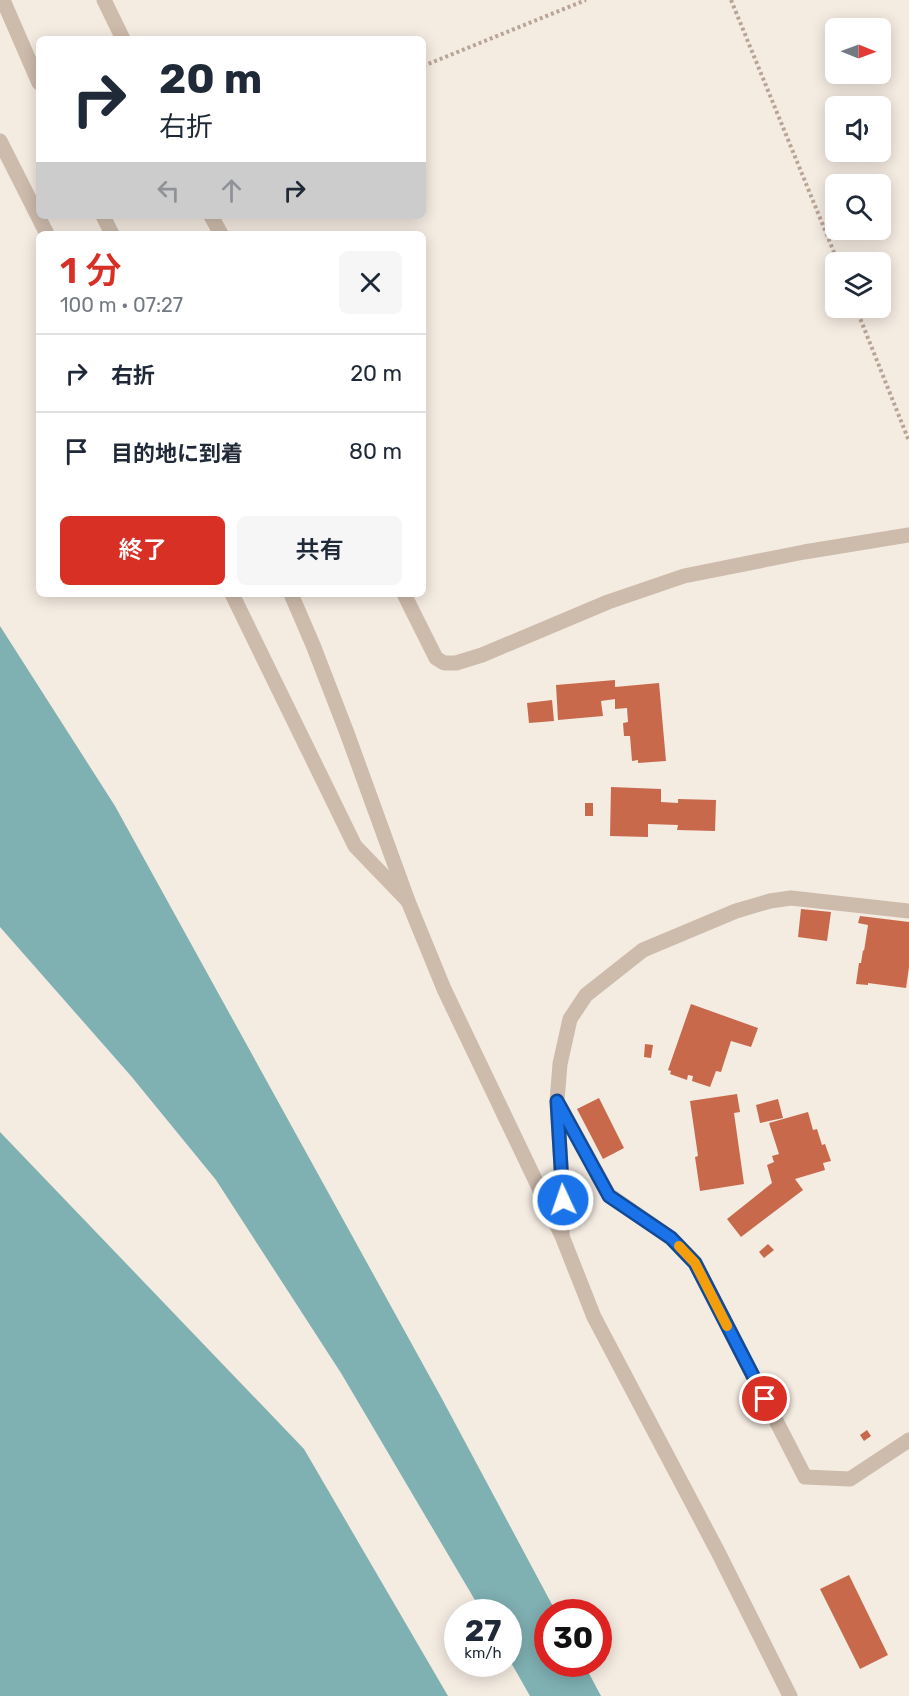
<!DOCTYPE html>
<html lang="ja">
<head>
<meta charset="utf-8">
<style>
  body { margin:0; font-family:Rubik,"Noto Sans JP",sans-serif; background:#f6f6f7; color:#1f2937; height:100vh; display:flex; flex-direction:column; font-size:22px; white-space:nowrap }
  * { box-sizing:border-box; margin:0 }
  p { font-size:20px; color:#747a83 }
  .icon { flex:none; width:33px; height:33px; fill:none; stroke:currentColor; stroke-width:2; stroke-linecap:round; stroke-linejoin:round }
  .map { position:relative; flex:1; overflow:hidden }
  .details { position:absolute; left:36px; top:231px; width:390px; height:366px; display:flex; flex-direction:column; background:#fff; border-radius:9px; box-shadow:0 3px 15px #0003 }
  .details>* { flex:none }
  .banner { position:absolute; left:36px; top:36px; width:390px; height:183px; border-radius:9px; box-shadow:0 3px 15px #0003; background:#fff; color:#1f2937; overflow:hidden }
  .needle { width:39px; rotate:91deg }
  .fabs { position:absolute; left:825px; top:18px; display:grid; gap:12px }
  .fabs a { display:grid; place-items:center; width:66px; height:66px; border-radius:9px; background:#fff; box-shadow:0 3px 15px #0003; font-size:30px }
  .speed { position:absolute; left:444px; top:1599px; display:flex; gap:12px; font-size:30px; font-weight:700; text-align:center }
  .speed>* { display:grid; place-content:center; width:78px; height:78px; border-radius:50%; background:#fff; box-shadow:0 3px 15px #0003; line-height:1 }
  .speed small { font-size:15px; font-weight:400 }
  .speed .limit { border:9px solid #d22; background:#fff; color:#111 }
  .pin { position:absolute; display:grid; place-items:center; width:51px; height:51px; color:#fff; margin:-26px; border:3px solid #fff; border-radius:50%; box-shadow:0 2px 6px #0007 }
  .me { position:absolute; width:66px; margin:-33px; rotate:357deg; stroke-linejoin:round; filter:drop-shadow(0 0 4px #0008) }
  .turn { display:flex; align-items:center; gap:21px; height:126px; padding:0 24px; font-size:27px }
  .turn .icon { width:78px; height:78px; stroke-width:2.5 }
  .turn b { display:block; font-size:42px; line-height:51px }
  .lanes { display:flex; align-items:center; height:57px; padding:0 24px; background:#0003; justify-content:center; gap:30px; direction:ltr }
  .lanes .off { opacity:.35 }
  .round { display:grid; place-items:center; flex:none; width:63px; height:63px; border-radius:9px; background:#f6f6f7 }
  .headline { display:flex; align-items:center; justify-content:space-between; height:102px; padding:0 24px }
  h1 { font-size:36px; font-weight:600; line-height:45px; color:#d93025 }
  .button { display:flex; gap:12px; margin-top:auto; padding:12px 24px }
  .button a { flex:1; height:69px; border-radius:9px; background:#d93025; color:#fff; font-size:24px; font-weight:600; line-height:69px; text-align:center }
  .button a+a { background:#f6f6f7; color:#1f2937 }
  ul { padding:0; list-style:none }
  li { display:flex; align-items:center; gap:18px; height:78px; padding:0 24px; border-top:2px solid #e0e1e3 }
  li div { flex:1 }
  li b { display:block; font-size:22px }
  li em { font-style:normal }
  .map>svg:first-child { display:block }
  .water { fill:#7fb0b2 }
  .building { fill:#c8694b }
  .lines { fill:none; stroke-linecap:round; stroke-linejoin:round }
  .path { stroke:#b9a596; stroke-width:4; stroke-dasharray:3 3; stroke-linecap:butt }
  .lane { stroke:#cdbbac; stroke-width:15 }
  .street { stroke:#cdbbac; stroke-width:15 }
  .route-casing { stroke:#114b97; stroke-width:15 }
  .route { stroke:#1a73e8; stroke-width:10 }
  .slow { stroke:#f59e0b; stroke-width:10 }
</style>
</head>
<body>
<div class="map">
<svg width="909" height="1696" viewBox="0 0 909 1696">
  <rect width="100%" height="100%" fill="#f4ebe1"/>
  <g class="water">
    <polygon points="0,626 115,806 441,1397 556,1612 548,1612 548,1664 584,1664 601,1696 530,1696 509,1659 508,1612 482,1612 341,1373 216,1180 131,1076 0,927"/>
    <polygon points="0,1132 304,1449 448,1696 0,1696"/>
  </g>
  <g class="building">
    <polygon points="615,680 615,687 659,683 666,761 638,763 638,760 632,761 630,736 624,736 623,723 628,722 627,708 615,709 615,699 601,701 603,716 558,720 556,685"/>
    <polygon points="552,700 554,721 529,723 527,703"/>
    <polygon points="611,787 661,789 661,802 678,803 678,799 716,800 715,831 677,830 678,825 648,824 648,837 610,836"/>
    <rect x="585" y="803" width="8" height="13"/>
    <polygon points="801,909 831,912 827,941 798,937"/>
    <polygon points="860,916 909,922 909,967 906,988 868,983 868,985 856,984 859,963 861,963 863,950 864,951 868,925 858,923"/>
    <polygon points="691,1004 758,1028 751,1047 731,1041 721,1072 716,1071 710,1087 692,1081 693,1076 688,1075 687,1080 670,1074 671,1071 668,1070"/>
    <polygon points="645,1044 653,1045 651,1058 644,1057"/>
    <polygon points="737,1094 740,1112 734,1113 744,1184 700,1191 695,1157 698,1156 690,1101"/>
    <polygon points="599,1098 624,1148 603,1159 577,1109"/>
    <polygon points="778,1099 783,1118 760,1123 756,1105"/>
    <polygon points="808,1112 813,1130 817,1129 822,1145 825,1144 831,1161 823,1163 825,1170 795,1179 803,1190 741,1237 727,1219 772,1183 767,1165 774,1162 772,1156 779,1154 769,1123"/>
    <polygon points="768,1244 774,1250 764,1258 759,1252"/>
    <polygon points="867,1430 871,1436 864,1441 860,1435"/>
    <polygon points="849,1575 888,1655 860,1669 820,1589"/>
  </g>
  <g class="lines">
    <g class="path">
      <polyline points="731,0 838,262"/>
      <polyline points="423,66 586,0"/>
      <polyline points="856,308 909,441"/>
    </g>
    <g class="lane">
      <polyline points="0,141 47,234"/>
      <polyline points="232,594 355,846 408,901"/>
    </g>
    <g class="street">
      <polyline points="3,0 39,83"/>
      <polyline points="104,0 123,39"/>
      <polyline points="103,216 112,234"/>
      <polyline points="211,216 221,234"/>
      <polyline points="291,594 313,645 347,733 408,901 444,989 562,1236 594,1317 718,1552 790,1696"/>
      <polyline points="404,594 436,658 444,663 456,663 482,655 608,602 684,576 804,552 909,535"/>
      <polyline points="560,1106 609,1195 671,1238 695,1263 805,1477 850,1479 909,1440"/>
      <polyline points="562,1234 563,1200 557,1101 560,1064 570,1019 586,995 643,950 736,911 770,901 791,898 909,911"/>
    </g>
  </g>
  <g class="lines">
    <defs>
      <polyline id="route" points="563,1200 557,1101 609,1196 671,1238 695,1263 765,1399"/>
    </defs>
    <use href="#route" class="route-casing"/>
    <use href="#route" class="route"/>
    <polyline class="slow" points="679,1246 695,1263 727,1326"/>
  </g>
</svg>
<div class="fabs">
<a><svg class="needle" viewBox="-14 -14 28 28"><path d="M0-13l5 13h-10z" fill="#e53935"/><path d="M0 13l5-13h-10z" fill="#747a83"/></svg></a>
<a><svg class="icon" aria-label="sound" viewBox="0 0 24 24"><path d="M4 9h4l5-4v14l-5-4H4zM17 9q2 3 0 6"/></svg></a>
<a><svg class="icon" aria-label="search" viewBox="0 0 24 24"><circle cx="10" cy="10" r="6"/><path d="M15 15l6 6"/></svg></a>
<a><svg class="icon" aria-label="layers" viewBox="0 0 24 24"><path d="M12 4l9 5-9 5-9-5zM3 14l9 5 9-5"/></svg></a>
</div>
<div class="speed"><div>27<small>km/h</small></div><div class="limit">30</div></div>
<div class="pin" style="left:765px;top:1399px;background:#d93025"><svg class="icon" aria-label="arrive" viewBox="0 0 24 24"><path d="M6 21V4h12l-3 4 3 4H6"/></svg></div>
<svg class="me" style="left:563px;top:1200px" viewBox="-20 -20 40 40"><circle r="17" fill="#1a73e8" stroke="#fff" stroke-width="3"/><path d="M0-11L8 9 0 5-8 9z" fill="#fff"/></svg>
<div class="banner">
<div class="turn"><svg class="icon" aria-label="right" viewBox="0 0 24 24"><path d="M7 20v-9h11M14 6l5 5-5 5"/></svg><div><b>20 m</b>右折</div></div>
<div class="lanes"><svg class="icon off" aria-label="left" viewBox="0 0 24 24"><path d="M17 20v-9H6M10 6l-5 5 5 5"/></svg><svg class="icon off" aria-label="ahead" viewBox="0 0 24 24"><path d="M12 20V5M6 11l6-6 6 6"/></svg><svg class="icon" aria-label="right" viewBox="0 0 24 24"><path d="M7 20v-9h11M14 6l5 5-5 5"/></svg></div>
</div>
<section class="details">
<div class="headline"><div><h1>1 分</h1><p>100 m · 07:27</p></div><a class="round"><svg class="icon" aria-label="close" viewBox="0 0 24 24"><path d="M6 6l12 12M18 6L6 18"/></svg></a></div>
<ul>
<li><svg class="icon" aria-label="right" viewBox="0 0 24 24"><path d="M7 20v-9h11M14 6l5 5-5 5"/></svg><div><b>右折</b></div><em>20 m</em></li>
<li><svg class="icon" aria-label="arrive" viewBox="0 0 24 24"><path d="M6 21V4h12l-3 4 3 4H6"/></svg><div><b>目的地に到着</b></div><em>80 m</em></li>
</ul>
<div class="button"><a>終了</a><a>共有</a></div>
</section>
</div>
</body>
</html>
